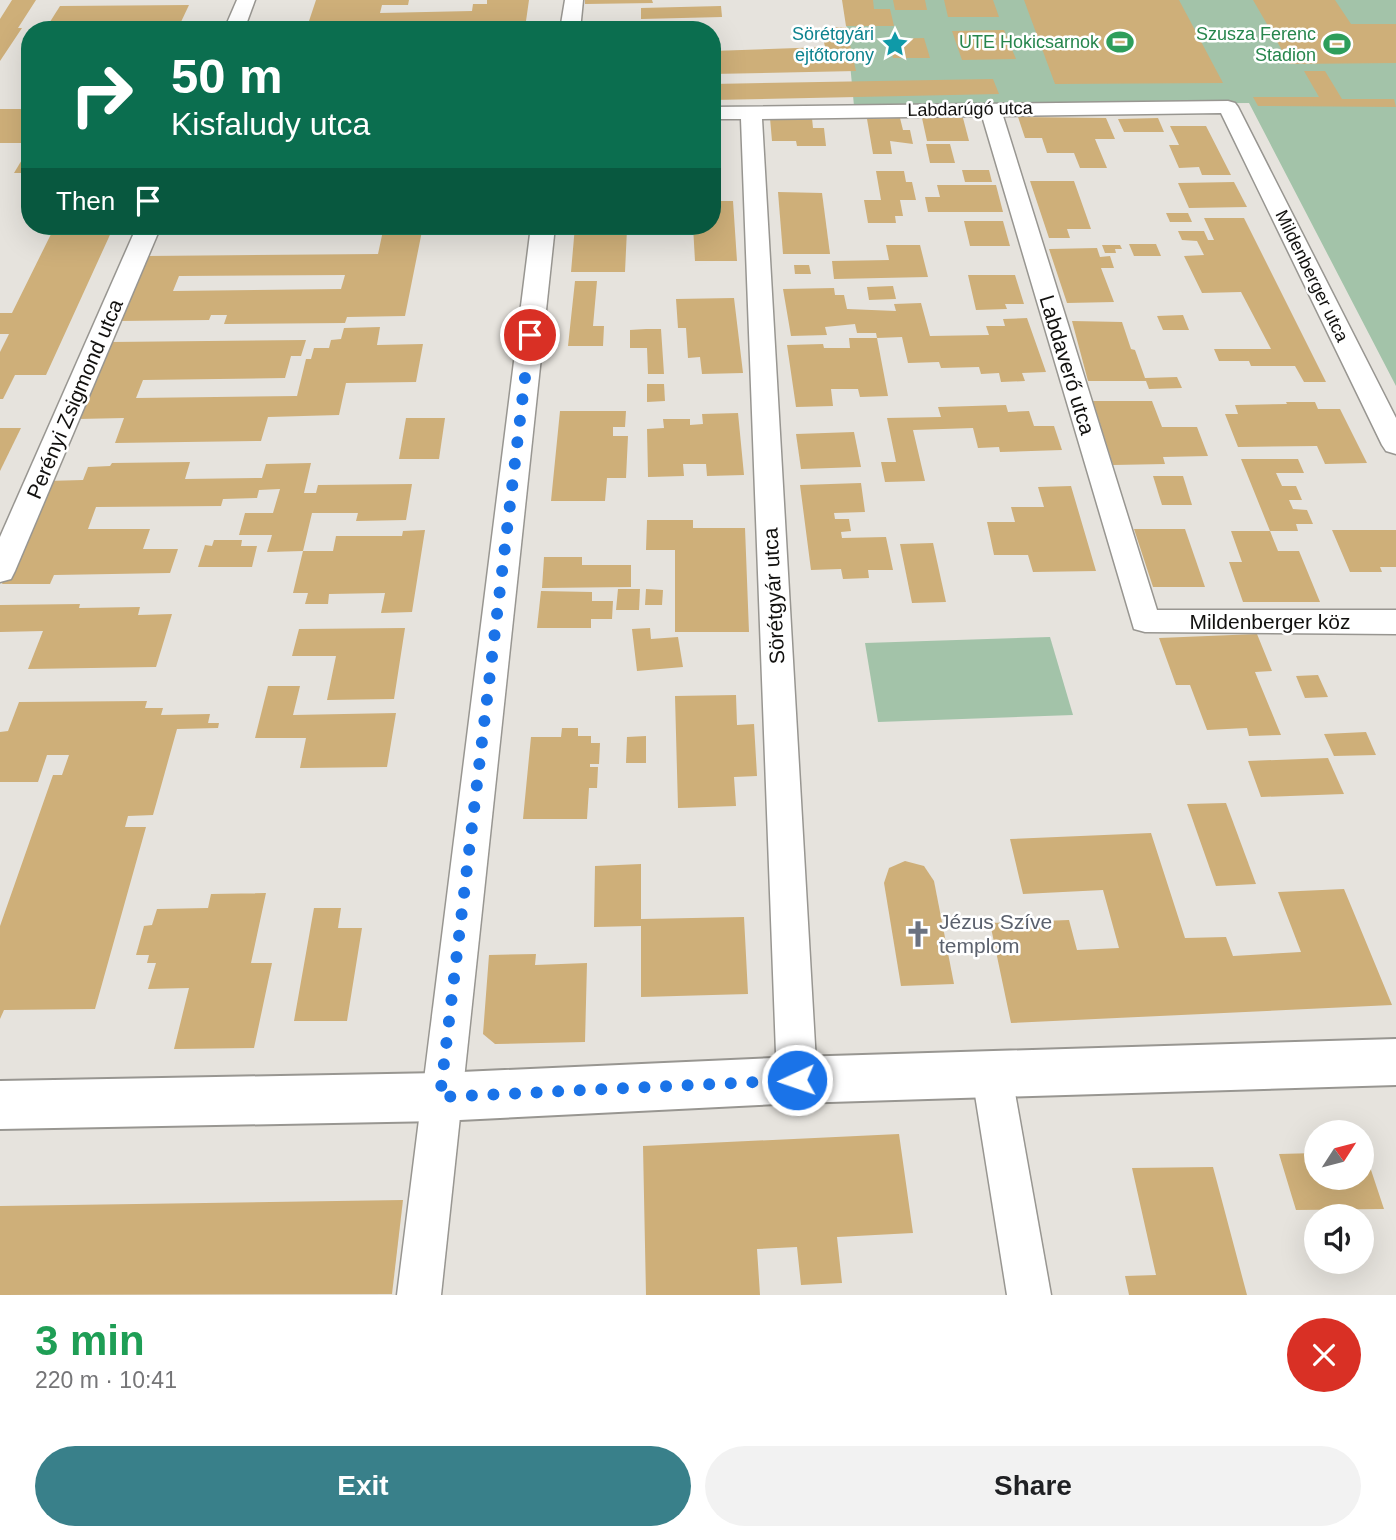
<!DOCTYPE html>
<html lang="en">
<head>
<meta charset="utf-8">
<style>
  body { margin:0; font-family:Helvetica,sans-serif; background:#f2f2f2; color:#202124; height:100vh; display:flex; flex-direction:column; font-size:26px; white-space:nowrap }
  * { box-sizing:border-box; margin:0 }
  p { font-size:23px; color:#757577 }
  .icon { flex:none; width:38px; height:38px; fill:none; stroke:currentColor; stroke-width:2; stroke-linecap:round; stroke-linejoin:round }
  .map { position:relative; height:1295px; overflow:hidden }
  .drawer { display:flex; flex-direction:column; background:#fff; flex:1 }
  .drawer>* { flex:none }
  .banner { position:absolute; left:21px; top:21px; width:700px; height:214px; border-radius:28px; box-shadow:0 7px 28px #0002; background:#0b6e4f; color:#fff; overflow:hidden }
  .needle { width:46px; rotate:54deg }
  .tools { position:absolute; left:1304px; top:1120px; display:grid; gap:14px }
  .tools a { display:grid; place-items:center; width:70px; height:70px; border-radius:50%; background:#fff; box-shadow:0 7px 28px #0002; font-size:35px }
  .pin { position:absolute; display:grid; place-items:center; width:60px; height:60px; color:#fff; margin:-30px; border:4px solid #fff; border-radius:50%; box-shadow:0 2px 7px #0007 }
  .me { position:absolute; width:77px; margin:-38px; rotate:267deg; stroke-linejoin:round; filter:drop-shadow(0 0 5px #0008) }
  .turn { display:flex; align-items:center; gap:24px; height:147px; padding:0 35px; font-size:32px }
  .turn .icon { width:91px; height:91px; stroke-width:2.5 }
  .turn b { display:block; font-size:49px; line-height:60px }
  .then { display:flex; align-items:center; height:66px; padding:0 35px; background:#0003; gap:14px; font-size:26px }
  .round { display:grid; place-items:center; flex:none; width:74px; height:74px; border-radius:37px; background:#f2f2f2 }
  .headline { display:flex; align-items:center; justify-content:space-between; height:119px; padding:0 35px }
  h1 { font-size:42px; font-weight:700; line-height:52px; color:#1e9e55 }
  .button { display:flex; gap:14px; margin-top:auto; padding:14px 35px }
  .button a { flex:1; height:80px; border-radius:42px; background:#39808a; color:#fff; font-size:28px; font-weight:700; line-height:80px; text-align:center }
  .button a+a { background:#f2f2f2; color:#202124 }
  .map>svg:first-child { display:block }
  .green { fill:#a3c3a9 }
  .building { fill:#ceaf79; fill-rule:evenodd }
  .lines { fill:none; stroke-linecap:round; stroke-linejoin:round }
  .street-casing { stroke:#989691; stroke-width:3 }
  .secondary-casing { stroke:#989691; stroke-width:4 }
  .street { fill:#fff; fill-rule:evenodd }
  .secondary { fill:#fff; fill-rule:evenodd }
  .route { stroke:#1a73e8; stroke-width:12; stroke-dasharray:0 21.6 }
  .labels { text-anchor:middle; stroke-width:5; stroke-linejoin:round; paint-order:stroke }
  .far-culture-label { font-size:18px; fill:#0d838f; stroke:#fff; text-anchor:end }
  .far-leisure-label { font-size:18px; fill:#27864d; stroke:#fff; text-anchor:end }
  .far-street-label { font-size:18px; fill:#12110f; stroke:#fff }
  .street-label { font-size:21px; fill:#12110f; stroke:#fff }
  .worship-label { font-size:21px; fill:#5b616d; stroke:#fff; text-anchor:start }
</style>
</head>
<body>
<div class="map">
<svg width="1396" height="1295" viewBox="0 0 1396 1295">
  <rect width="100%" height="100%" fill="#e6e3dd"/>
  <g class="green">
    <polygon points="844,0 1396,0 1396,386 1249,103 854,106"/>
    <polygon points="1050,637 1073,715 878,722 865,643"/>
  </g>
  <g class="building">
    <polygon points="12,0 36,0 18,28 22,28 0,61 0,19"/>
    <polygon points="316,0 409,0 408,5 382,5 380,13 472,11 473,4 487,4 487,0 529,0 526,21 371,23 369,30 306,30"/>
    <polygon points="585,0 652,0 653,3 585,4"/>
    <polygon points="842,0 873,0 874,9 890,9 894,26 846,26"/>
    <polygon points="893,0 925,0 927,10 895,10"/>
    <polygon points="944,0 993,0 999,17 948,17"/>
    <polygon points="1024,0 1179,0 1223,83 1055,84"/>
    <polygon points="1253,0 1335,0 1351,24 1396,24 1396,63 1290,64"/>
    <polygon points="189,5 180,24 48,25 60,6"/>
    <polygon points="721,6 722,17 641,19 641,8"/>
    <polygon points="510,24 546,24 546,30 509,30"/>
    <polygon points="846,27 856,71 712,74 712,51 825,47 821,28"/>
    <polygon points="1004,30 1016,59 962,60 952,31"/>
    <polygon points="924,38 930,58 893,58 888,39"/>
    <polygon points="1304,71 1325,71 1342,99 1394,99 1396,107 1258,106 1253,97 1319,97"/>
    <polygon points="993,79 999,94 712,100 712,84"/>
    <rect x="0" y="109" width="30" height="34"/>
    <polygon points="1018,117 1106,118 1115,139 1095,139 1107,168 1080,168 1074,153 1047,153 1042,138 1025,138"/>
    <polygon points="770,118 812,118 813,128 824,128 826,146 797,146 796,141 772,141"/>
    <polygon points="900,118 903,130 910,130 913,144 890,141 892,154 873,154 867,119"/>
    <polygon points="922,118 963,118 969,141 927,141"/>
    <polygon points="1158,118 1164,132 1124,132 1118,119"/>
    <polygon points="1170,126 1206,126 1231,175 1202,175 1199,167 1179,168 1169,145 1179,145"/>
    <polygon points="926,144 950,144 955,163 930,163"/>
    <polygon points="26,153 30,153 30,173 14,173"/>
    <polygon points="712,169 717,169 718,195 712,195"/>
    <polygon points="962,170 989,170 992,182 965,182"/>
    <polygon points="876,171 904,171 906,182 912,182 916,200 900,200 903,216 895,216 896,223 868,223 864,200 881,200"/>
    <polygon points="1030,181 1074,181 1091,229 1067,229 1070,238 1049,238"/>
    <polygon points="1234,182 1247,207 1189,208 1178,183"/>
    <polygon points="937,185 996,185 1003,212 928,212 925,197 940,197"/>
    <polygon points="778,192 822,193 830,254 783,254"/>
    <polygon points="712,201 733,201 737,261 695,261 693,226 712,226"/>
    <polygon points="1166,213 1188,213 1192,222 1170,222"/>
    <polygon points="1204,218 1244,218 1326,382 1304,382 1295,366 1251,366 1249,361 1219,361 1214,349 1271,349 1241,292 1202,293 1184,256 1204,255 1197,241 1182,240 1178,231 1204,231 1208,240 1214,240"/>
    <polygon points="964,221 1003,221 1010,246 970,246"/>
    <polygon points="55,226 114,226 46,375 15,375 3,399 0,399 0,352 9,334 0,334 0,313 12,313"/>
    <polygon points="160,226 332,226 331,232 157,234"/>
    <path d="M384,226H423L405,316L347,317L345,323L224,324L227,315H211L209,320L119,321L147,256L378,254ZM345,275L341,289L173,291L179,276Z"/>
    <polygon points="575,226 662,226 662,229 627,229 625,272 571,272"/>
    <polygon points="1129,244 1156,244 1161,256 1134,256"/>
    <polygon points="886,245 920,245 928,277 834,279 832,261 889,260"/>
    <polygon points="1102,245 1120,245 1122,249 1115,249 1116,253 1105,253"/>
    <polygon points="1097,248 1100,257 1110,256 1114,268 1101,268 1114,302 1067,303 1049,249"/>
    <polygon points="794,265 809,265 811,274 795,274"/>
    <polygon points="968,275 1015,275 1024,304 1005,304 1007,309 976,310"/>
    <polygon points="575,281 597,281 593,326 604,326 603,346 568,346"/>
    <polygon points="893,286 896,299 869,300 867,287"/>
    <polygon points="834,288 835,295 844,295 847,309 896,311 894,304 921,303 930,336 989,335 986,326 1005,326 1003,319 1027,318 1046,372 1022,373 1025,381 1001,382 999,373 981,374 979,367 941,368 939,362 908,363 902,337 877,338 876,333 857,333 855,324 825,327 827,335 791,336 783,289"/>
    <polygon points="734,298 743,373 702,374 700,357 688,358 686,328 678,328 676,299"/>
    <polygon points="1183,315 1189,330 1163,330 1157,316"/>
    <polygon points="1072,321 1122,322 1131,349 1135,350 1145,378 1177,377 1182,388 1149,389 1146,381 1088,381"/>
    <polygon points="380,327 377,345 423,344 416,382 346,383 339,415 268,417 261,441 115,443 124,418 78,419 111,342 306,340 301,356 291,356 285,378 143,380 136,398 297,396 306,359 311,359 314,348 329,348 331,340 341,339 344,328"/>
    <polygon points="646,329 661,329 664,374 648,374 647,348 630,348 630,330"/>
    <polygon points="849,338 877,338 888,396 860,397 858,389 831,389 833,406 796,407 787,345 823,344 824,348 850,348"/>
    <polygon points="647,384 664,384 665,401 647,402"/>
    <polygon points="1093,401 1152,401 1162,427 1197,427 1208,456 1163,457 1165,464 1113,465"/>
    <polygon points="1286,402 1315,402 1318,409 1340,409 1367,463 1325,464 1317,446 1238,447 1225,414 1238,414 1235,405 1287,404"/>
    <polygon points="1006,405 1008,412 1029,411 1034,426 1054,426 1062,450 1000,452 999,447 978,448 973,428 913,430 925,481 885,482 881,462 896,462 887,418 941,417 938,407"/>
    <polygon points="560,411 626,411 625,427 613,427 613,436 628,436 626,478 607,478 605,501 551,501"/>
    <polygon points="738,413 744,475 707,476 706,464 683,464 684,476 648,477 647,429 664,428 663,419 690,419 690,425 703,424 702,414"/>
    <polygon points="406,418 445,418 439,459 399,459"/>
    <polygon points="0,428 21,428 0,471"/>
    <polygon points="854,432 861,467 801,469 796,434"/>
    <polygon points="1241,459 1298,459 1304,473 1276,473 1282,486 1296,486 1302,500 1289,500 1293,509 1307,510 1313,524 1296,524 1298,531 1270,531"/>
    <polygon points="190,462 185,479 262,478 266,464 311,463 304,493 316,493 318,485 412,484 406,520 356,521 358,513 312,513 303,551 333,551 336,536 402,536 403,531 425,530 412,612 381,613 385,593 329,594 328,604 305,604 308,593 293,593 303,551 267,552 272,535 239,535 245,513 273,513 280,489 259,490 257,498 223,499 221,506 96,507 88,529 150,529 143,549 178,549 170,573 54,575 50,584 2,584 46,481 83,480 88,467 110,466 112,463"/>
    <polygon points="1153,476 1183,476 1192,505 1162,505"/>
    <polygon points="861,483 865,512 834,513 835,519 849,519 851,531 841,532 842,538 886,537 893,570 868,570 869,578 843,579 841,569 811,570 800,485"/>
    <polygon points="1071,486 1096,571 1033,572 1028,555 994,555 987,522 1015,522 1011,507 1044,507 1038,487"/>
    <polygon points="647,520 693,520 693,528 745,528 749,632 675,632 675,550 646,550"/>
    <polygon points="1134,529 1185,529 1205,587 1153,587"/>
    <polygon points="1332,530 1396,530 1396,567 1380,567 1382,572 1350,572"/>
    <polygon points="1231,531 1270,531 1278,551 1299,551 1320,602 1243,602 1229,562 1242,562"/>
    <polygon points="214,540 242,540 241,546 257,546 252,567 198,567 205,545 212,546"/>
    <polygon points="933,543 946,602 912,603 900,544"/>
    <polygon points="544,557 582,557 582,565 631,565 631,587 542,588"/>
    <polygon points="618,589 640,589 639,610 616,610"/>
    <polygon points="646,589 663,590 662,605 645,605"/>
    <polygon points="541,591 592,592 592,601 613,601 612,619 591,619 591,628 537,628"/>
    <polygon points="80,604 79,608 140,607 138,615 172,614 156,667 28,669 43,631 0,632 0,605"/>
    <polygon points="405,628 394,699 327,700 336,656 292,656 299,629"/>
    <polygon points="650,628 651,639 678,637 683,667 637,671 632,629"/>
    <polygon points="1257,634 1272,671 1255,672 1281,735 1249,736 1247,728 1207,730 1190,685 1176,685 1159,638"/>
    <polygon points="1318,675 1328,697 1305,698 1296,676"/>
    <polygon points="268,686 300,686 293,715 396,713 387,767 300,768 306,738 255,738"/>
    <polygon points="736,695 737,725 754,724 757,776 734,777 736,806 678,808 675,696"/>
    <polygon points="147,701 145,708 163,708 161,715 210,714 208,723 219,723 218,728 177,729 153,815 128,816 125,827 146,827 95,1009 4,1010 0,1019 0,926 53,775 62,775 69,755 47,755 38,782 0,782 0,732 8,731 19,702"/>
    <polygon points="562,728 578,728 578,736 591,736 591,743 600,743 599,764 590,764 590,767 598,767 597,788 589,788 587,819 523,819 531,737 561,737"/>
    <polygon points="1366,732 1376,755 1334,756 1324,734"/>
    <polygon points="646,736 646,763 626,763 627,737"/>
    <polygon points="1328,758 1344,794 1261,797 1248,761"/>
    <polygon points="1226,803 1256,884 1216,886 1187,804"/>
    <polygon points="1151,833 1185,938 1226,937 1233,956 1301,952 1278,892 1344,889 1392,1005 1011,1023 990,923 1069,920 1077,950 1119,948 1103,890 1023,894 1010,839"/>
    <polygon points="905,861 924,866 934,881 954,984 901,986 884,883 889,868"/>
    <polygon points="641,864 641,919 744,917 748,994 641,997 641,926 594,927 595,866"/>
    <polygon points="266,893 251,963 272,963 254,1048 174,1049 189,988 148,989 156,963 147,963 149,955 136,955 144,926 152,925 157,909 208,908 211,894"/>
    <polygon points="314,908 341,908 338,928 362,928 347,1021 294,1021"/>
    <polygon points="536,954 535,965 587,963 585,1042 495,1044 483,1034 489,955"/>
    <polygon points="899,1134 913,1233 837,1237 842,1283 801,1285 797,1247 757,1249 760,1295 646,1295 643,1146"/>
    <polygon points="1362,1152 1365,1152 1384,1209 1296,1210 1279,1154 1316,1153 1316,1178 1362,1178"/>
    <polygon points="1213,1167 1247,1295 1129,1295 1125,1276 1156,1275 1132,1168"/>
    <polygon points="403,1200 392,1294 0,1295 0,1206"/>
  </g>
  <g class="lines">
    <defs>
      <g id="street">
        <polygon points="237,0 255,0 244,30 224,30"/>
        <polygon points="565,0 583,0 580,30 560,30"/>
        <polygon points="1228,101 1235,103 1238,107 1396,418 1396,454 1386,451 1382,445 1221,113 1003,116 1157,610 1396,610 1396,634 1145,632 1134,629 982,116 762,119 817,1080 811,1094 797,1099 783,1094 777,1080 741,119 712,119 712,107"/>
        <polygon points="137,226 161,226 15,571 11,579 0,582 0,537"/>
        <polygon points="531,226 555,226 441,1295 397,1295"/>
        <polygon points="992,1057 1006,1062 1012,1076 1051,1295 1007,1295 972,1076 978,1062"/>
      </g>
      <polygon id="secondary" points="1396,1039 1396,1085 797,1103 440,1121 0,1129 0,1081 440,1073 797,1057"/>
    </defs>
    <use href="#street" class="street-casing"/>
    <use href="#secondary" class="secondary-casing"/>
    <use href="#street" class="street"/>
    <use href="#secondary" class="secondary"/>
  </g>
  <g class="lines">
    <polyline class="route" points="530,335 440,1097 797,1080"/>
  </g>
  <defs>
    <symbol id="stadium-bare" viewBox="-9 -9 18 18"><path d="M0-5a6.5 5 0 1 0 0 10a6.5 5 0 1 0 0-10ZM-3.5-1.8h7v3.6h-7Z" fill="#2e9e5b" stroke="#fff" stroke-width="2.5" paint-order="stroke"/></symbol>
    <symbol id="sight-bare" viewBox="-9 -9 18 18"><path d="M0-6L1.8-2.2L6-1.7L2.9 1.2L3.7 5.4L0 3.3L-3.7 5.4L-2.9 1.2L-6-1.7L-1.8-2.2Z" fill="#0f9aa8" stroke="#fff" stroke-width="2.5" paint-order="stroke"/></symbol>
    <symbol id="church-bare" viewBox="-9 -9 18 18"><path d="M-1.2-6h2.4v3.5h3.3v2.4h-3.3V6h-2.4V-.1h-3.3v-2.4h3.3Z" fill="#6b7280" stroke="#fff" stroke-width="2.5" paint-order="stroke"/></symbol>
  </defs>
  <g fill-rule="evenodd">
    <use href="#stadium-bare" x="1101" y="23" width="38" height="38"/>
    <use href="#sight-bare" x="876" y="25" width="38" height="38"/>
    <use href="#stadium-bare" x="1318" y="25" width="38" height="38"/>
    <use href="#church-bare" x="899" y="915" width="38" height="38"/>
  </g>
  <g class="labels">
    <g class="far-culture-label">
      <text x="874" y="40">Sörétgyári<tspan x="874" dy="21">ejtőtorony</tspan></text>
    </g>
    <g class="far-leisure-label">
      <text x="1316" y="40">Szusza Ferenc<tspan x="1316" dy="21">Stadion</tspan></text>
      <text x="1099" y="48">UTE Hokicsarnok</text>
    </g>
    <g class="far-street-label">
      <text transform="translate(970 109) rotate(-1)" y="6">Labdarúgó utca</text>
      <text transform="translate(1312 276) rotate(64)" y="6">Mildenberger utca</text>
    </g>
    <g class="street-label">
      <text transform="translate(1067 365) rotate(73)" y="7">Labdaverő utca</text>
      <text transform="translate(75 399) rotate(-67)" y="7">Perényi Zsigmond utca</text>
      <text transform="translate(774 596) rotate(-93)" y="7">Sörétgyár utca</text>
      <text x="1270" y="629">Mildenberger köz</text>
    </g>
    <g class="worship-label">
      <text x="939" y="929">Jézus Szíve<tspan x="939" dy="24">templom</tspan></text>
    </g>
  </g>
</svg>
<div class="tools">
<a><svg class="needle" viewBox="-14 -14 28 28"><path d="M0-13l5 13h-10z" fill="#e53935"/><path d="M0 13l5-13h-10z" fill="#757577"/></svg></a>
<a><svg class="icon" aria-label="sound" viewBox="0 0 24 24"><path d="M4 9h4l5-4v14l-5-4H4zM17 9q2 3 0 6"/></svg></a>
</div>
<div class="pin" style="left:530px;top:335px;background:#d93025"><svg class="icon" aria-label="arrive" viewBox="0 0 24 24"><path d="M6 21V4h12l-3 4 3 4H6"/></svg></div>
<svg class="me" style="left:797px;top:1080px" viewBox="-20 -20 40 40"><circle r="17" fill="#1a73e8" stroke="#fff" stroke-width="3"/><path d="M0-11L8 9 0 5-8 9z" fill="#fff"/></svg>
<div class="banner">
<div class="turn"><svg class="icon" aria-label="right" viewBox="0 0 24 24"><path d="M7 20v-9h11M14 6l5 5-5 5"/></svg><div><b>50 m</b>Kisfaludy utca</div></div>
<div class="then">Then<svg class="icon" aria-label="arrive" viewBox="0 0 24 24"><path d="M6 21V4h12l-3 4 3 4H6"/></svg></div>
</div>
</div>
<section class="drawer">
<div class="headline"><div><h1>3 min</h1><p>220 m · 10:41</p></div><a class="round" style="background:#d93025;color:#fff"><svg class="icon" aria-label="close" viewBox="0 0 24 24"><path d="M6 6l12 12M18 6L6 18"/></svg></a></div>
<div class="button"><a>Exit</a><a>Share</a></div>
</section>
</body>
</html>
